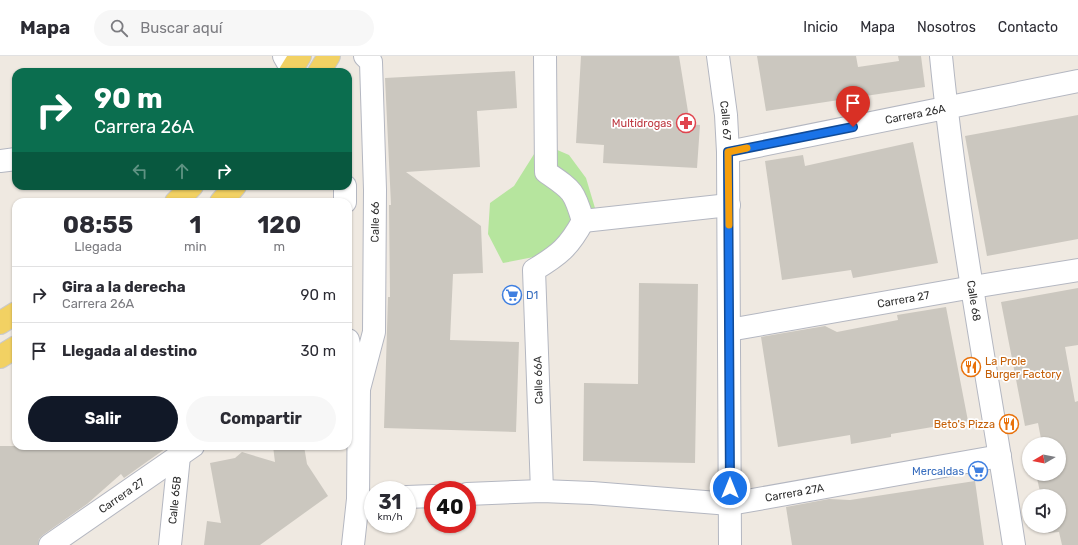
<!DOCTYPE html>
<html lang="es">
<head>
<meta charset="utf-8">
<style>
  body { margin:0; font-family:Rubik,sans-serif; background:#f7f7f7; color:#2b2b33; height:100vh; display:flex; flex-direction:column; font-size:15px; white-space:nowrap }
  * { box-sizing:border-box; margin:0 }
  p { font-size:13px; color:#7c7c81 }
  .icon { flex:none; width:22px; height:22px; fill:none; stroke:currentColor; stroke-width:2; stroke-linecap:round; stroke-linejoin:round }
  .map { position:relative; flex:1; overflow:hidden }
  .side { position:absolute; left:12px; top:142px; width:340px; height:252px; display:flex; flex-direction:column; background:#fff; border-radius:12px; box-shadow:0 1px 3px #0004 }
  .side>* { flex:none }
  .hud { position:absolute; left:12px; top:12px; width:340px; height:122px; border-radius:12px; box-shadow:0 1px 3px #0004; background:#0b6e4f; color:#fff; overflow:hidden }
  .needle { width:26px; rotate:260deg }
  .fabs { position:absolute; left:1022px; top:381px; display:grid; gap:8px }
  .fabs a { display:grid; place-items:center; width:44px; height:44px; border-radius:50%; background:#fff; box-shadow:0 1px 3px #0004; font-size:20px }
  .speed { position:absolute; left:364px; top:425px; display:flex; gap:8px; font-size:20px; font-weight:700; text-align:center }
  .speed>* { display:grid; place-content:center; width:52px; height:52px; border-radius:50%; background:#fff; box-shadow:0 1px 3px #0004; line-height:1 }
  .speed small { font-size:10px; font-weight:400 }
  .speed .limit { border:6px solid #d22; background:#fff; color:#111 }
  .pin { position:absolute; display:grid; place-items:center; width:34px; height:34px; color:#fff; margin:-41px -17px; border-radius:50% 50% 50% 0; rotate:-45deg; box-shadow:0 0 4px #0007 }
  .pin .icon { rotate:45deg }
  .me { position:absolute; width:44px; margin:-22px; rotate:0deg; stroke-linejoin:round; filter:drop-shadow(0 0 3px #0008) }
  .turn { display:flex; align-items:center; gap:14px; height:84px; padding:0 16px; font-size:18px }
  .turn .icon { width:52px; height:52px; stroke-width:2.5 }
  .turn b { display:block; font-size:28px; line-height:34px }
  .lanes { display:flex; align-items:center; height:38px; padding:0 16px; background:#0003; justify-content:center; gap:20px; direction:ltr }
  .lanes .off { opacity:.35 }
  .eta { display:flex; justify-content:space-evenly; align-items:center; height:68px; text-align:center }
  .eta b { font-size:24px; font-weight:700; line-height:28px }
  .button { display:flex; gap:8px; margin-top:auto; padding:8px 16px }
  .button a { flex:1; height:46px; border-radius:24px; background:#111827; color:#fff; font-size:16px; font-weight:700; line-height:46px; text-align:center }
  .button a+a { background:#f7f7f7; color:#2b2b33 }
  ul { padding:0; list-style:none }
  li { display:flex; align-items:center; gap:12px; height:56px; padding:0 16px; border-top:1px solid #e1e1e2 }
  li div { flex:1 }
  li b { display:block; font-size:15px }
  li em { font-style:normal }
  header { display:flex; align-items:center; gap:24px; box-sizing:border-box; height:56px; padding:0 20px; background:#fff; border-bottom:1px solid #e1e1e2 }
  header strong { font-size:19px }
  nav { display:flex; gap:22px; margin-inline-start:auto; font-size:14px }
  .search { width:280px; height:36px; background:#f7f7f7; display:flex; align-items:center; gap:10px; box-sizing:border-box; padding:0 14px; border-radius:22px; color:#7c7c81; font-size:15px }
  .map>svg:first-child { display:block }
  .green { fill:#b6e59e }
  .building { fill:#cbc7bf }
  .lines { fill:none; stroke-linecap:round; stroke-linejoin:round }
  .minor-casing { stroke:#b4b7c1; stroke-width:24 }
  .major-casing { stroke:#c9c9c9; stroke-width:24 }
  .minor { stroke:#fff; stroke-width:22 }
  .major { stroke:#f2d163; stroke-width:22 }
  .route-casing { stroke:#114b97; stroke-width:10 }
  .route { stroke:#1a73e8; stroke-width:7 }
  .slow { stroke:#f59e0b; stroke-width:7 }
  .labels { text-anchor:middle; stroke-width:3.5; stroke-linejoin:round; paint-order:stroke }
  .street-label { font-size:11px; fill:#2e2e2e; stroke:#fff }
  .health-label { font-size:11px; fill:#be3a42; stroke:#fff; text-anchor:end }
  .shop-label { font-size:11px; fill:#366cbe; stroke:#fff; text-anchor:start }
  .food-label { font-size:11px; fill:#c56008; stroke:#fff; text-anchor:start }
</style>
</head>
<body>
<header>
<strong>Mapa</strong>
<div class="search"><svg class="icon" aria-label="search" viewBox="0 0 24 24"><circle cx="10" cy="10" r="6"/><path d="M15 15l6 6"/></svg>Buscar aquí</div>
<nav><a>Inicio</a><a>Mapa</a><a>Nosotros</a><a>Contacto</a></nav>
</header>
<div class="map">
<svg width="1078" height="489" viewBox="0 0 1078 489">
  <rect width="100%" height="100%" fill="#efe9e1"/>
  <polygon class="green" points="541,87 569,99 586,122 595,152 583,178 544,199 503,207 488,178 490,147 514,130"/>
  <g class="building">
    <polygon points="581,0 679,0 690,68 700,69 697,112 603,107 604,89 576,87"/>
    <polygon points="757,0 856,0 858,11 899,5 898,0 921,0 925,31 766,55"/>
    <polygon points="515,15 517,52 477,55 480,111 406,116 481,170 483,217 453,218 450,284 519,286 516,376 384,372 388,241 390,241 389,149 391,149 385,22"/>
    <polygon points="1078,59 1078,183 987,200 965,80"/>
    <polygon points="913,86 938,207 853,222 851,214 782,224 765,105 803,99 805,110"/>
    <polygon points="639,227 698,228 695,407 583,405 584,327 638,328"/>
    <polygon points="1078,232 1078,289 1065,291 1075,346 1078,345 1078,489 1062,489 1059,476 1048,477 1047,470 1059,470 1059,440 1041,440 1036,418 1059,418 1059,388 1042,388 1038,367 1025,370 1001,246"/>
    <polygon points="946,251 968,365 891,378 891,381 851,388 850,379 778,391 761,281 825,270 837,276 898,264 897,259"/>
    <polygon points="0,390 169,390 124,422 121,418 87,448 43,479 39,483 38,489 0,489"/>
    <polygon points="273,390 304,390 307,408 328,440 260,489 204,489 207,465 221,467 210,407 235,402 242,396 275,406"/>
    <polygon points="975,425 984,489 792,489 786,451 829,443 850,444"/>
  </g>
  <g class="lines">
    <defs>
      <g id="minor">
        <polyline points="284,0 292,14"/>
        <path id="s1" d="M718,0L726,59L728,96L730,489"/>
        <path id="s2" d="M941,0C957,164 989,326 1014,489"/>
        <path id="s3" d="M728,96L1078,25"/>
        <polyline points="0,105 16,103"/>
        <polyline points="345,130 345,146"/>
        <polyline points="583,165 729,149"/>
        <path id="s4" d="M729,274L973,231L1078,214"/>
        <polyline points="348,284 359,333 358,443 353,489"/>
        <path id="s5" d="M359,333L374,276L375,134L371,6L365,0"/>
        <path d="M542,435L534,214C559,199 569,191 583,165C574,134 572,134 546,116L545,0"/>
        <path id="s6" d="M467,438L542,435L592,437L730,448L1000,400"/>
        <polyline points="407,441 433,440"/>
        <path id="s7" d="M50,489L193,390"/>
        <path id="s8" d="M170,489L179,400"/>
      </g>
      <g id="major">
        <polyline points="290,16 300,0"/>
        <polyline points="319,16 329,0"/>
        <polyline points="176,146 192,130"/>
        <polyline points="221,146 235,130"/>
        <polyline points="0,267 16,257"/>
        <polyline points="0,301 16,291"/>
      </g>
    </defs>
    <use href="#minor" class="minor-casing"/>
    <use href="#major" class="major-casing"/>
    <use href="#minor" class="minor"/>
    <use href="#major" class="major"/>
  </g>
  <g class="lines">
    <defs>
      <polyline id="route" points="730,432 728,96 853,71"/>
    </defs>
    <use href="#route" class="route-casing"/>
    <use href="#route" class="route"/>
    <polyline class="slow" points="729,169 728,96 747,92"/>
  </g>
  <defs>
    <symbol id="pharmacy-ring" viewBox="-11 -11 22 22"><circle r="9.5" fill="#fff" stroke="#e0444e" stroke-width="1.5"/><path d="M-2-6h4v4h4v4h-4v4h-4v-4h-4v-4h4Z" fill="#e0444e"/></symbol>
    <symbol id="supermarket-ring" viewBox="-11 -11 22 22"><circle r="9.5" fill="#fff" stroke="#3f7fe0" stroke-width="1.5"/><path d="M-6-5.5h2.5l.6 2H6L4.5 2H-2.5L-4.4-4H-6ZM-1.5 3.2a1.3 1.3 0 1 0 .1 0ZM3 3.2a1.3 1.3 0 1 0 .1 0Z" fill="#3f7fe0"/></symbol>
    <symbol id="restaurant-ring" viewBox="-11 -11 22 22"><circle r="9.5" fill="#fff" stroke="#e8710a" stroke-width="1.5"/><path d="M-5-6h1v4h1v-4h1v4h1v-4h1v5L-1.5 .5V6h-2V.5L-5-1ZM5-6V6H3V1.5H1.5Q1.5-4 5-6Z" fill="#e8710a"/></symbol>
  </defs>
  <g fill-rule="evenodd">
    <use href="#pharmacy-ring" x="675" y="56" width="22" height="22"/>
    <use href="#supermarket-ring" x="501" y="228" width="22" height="22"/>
    <use href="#restaurant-ring" x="960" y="300" width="22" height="22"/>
    <use href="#restaurant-ring" x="998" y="357" width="22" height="22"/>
    <use href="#supermarket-ring" x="967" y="404" width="22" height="22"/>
  </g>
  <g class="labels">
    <g class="street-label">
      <text dy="4" stroke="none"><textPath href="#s3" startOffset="191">Carrera 26A</textPath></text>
      <text dy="4" stroke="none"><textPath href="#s1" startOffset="65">Calle 67</textPath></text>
      <text dy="4" stroke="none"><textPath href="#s5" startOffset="169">Calle 66</textPath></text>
      <text dy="4" stroke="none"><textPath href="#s4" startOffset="177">Carrera 27</textPath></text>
      <text dy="4" stroke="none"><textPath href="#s2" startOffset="247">Calle 68</textPath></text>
      <text transform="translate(538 324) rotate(-92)" y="4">Calle 66A</text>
      <text dy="4" stroke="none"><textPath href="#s6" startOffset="329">Carrera 27A</textPath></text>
      <text dy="4" stroke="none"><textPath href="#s7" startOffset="87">Carrera 27</textPath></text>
      <text dy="4" stroke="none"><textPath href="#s8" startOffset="45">Calle 65B</textPath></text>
    </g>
    <g class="health-label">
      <text x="672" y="71">Multidrogas</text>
    </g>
    <g class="shop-label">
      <text x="526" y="243">D1</text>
      <text x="964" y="419" text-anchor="end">Mercaldas</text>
    </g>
    <g class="food-label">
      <text x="985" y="309">La Prole<tspan x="985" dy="13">Burger Factory</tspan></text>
      <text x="995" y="372" text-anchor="end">Beto's Pizza</text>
    </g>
  </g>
</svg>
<div class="fabs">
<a><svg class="needle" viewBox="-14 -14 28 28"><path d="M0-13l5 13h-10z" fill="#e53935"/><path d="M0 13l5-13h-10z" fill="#7c7c81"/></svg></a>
<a><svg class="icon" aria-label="sound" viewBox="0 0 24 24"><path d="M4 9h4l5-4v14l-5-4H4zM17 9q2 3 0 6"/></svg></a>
</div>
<div class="speed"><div>31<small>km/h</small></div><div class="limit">40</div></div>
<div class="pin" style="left:853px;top:71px;background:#d93025"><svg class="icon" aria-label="arrive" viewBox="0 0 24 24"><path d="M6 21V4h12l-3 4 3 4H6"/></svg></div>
<svg class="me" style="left:730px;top:432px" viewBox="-20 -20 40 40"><circle r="17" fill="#1a73e8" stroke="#fff" stroke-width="3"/><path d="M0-11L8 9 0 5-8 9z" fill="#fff"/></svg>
<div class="hud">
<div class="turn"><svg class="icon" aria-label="right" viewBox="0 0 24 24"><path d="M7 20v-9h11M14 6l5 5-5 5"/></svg><div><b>90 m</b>Carrera 26A</div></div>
<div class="lanes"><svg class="icon off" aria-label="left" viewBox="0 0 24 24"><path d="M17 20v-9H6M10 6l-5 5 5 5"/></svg><svg class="icon off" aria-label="ahead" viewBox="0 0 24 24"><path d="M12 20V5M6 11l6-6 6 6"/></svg><svg class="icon" aria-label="right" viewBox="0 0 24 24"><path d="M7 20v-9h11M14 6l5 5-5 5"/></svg></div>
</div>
<section class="side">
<div class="eta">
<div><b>08:55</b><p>Llegada</p></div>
<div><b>1</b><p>min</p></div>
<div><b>120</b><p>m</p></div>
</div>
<ul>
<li><svg class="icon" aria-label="right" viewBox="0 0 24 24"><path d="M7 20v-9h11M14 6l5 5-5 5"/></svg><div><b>Gira a la derecha</b><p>Carrera 26A</p></div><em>90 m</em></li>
<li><svg class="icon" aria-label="arrive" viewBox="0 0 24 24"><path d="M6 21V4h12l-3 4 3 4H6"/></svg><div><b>Llegada al destino</b></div><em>30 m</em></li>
</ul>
<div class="button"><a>Salir</a><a>Compartir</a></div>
</section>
</div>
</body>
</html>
